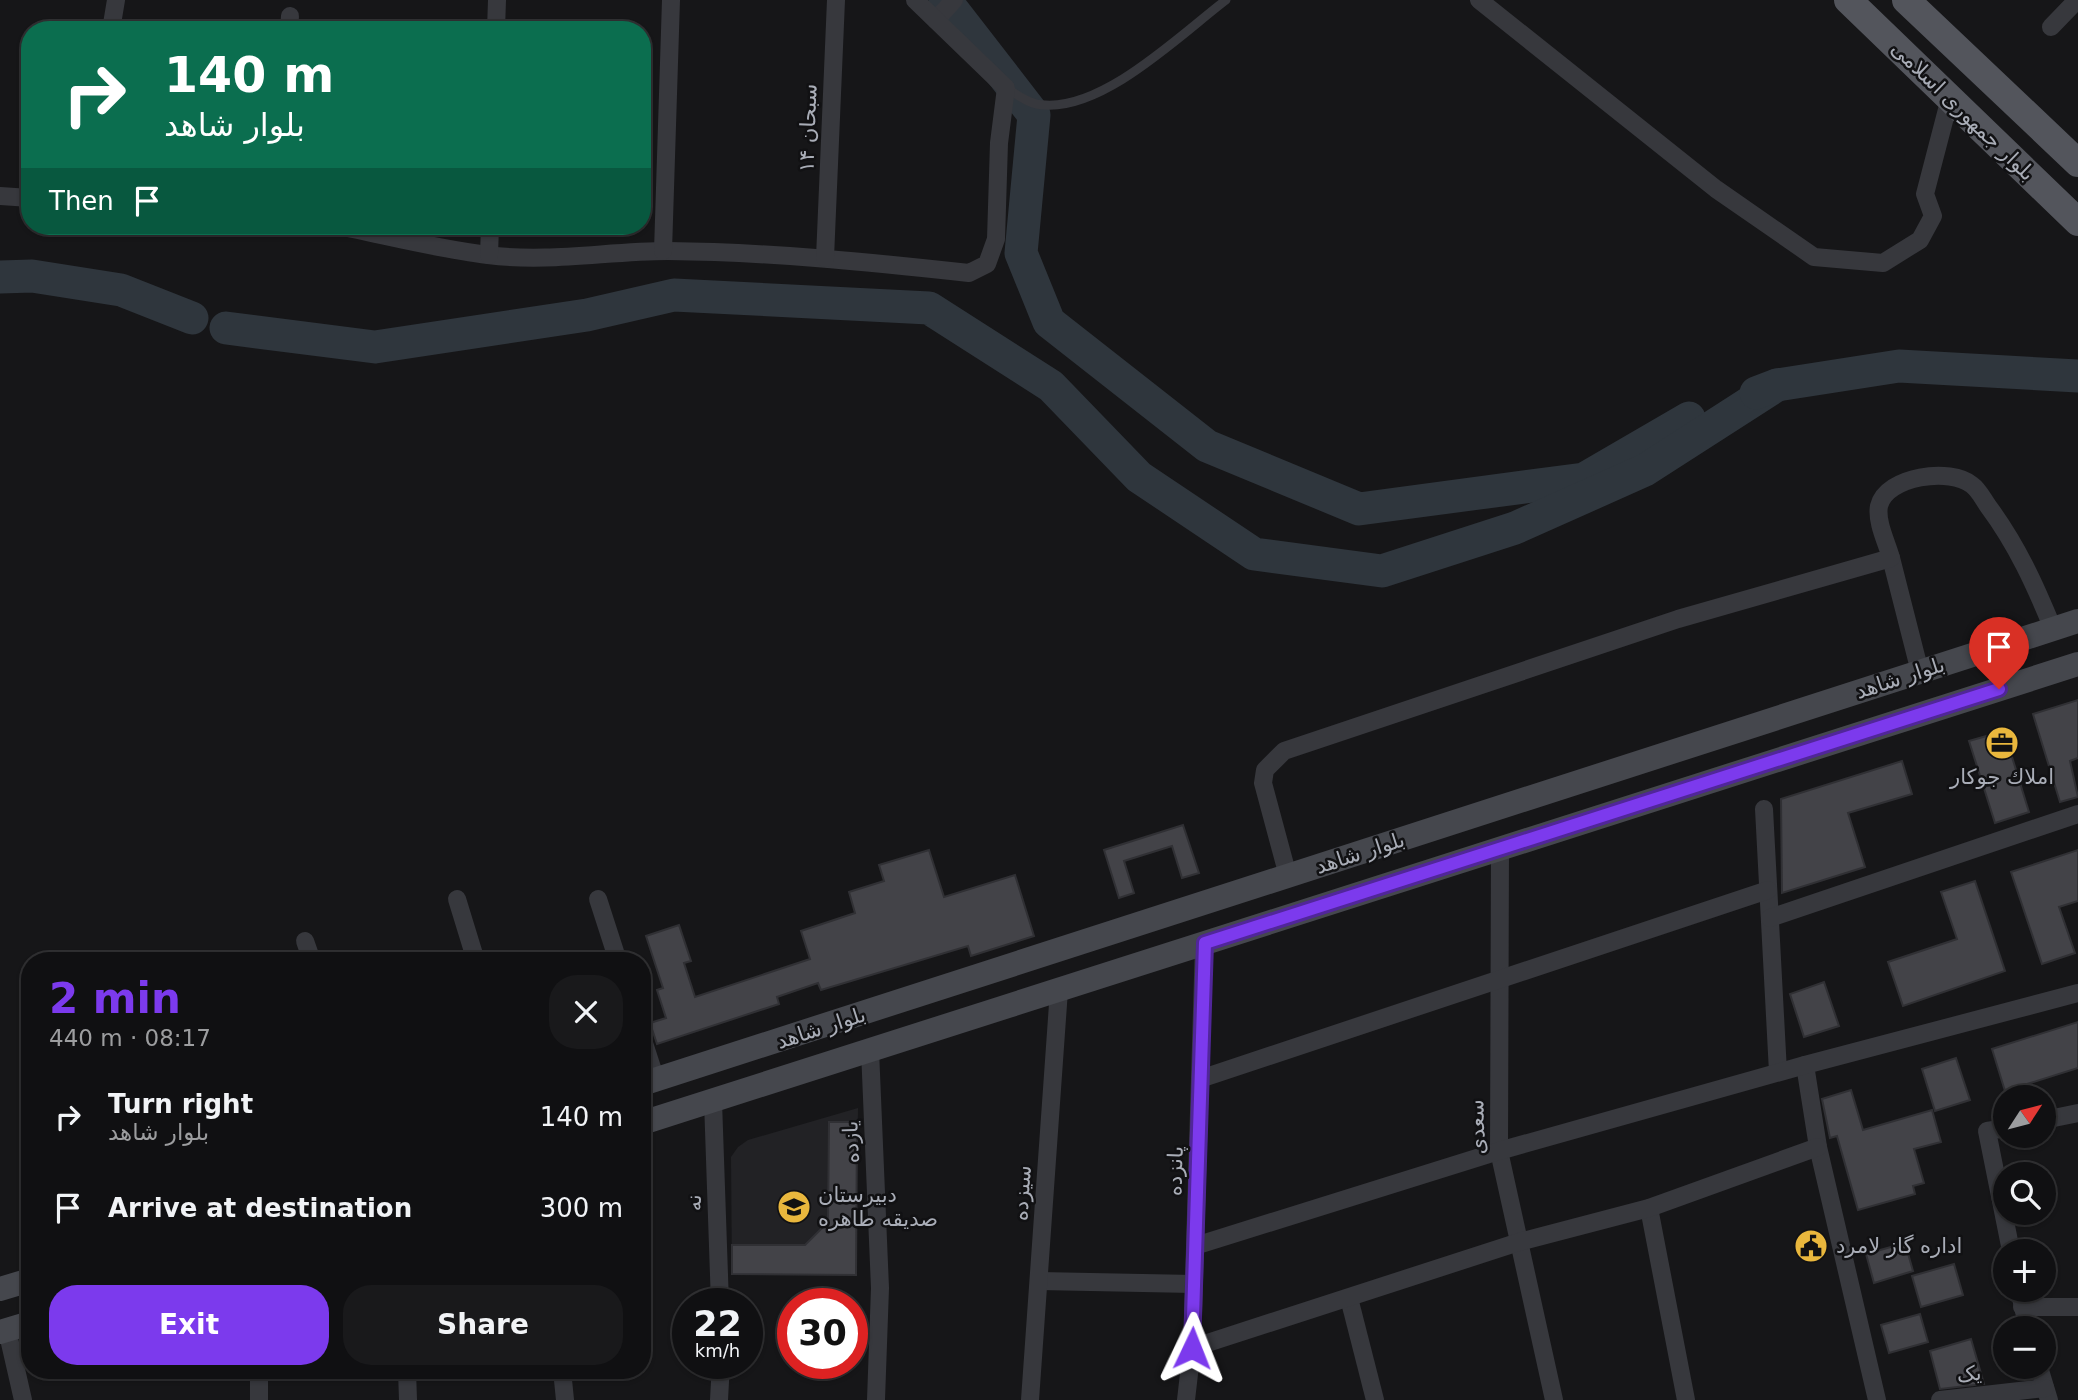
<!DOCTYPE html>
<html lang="en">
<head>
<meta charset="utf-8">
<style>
  body { margin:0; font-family:"DejaVu Sans","Noto Sans Arabic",sans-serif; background:#19191b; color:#f1f3f6; height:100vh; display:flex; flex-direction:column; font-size:26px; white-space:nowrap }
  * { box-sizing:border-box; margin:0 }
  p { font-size:23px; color:#9c9d9f }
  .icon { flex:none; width:38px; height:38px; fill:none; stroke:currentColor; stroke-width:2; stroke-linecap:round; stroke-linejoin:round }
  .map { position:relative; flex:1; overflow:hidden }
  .details { position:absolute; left:21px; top:952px; width:630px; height:427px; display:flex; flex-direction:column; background:#101012; border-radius:28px; box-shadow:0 2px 5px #0004,0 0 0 2px #303032 }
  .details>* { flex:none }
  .guide { position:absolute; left:21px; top:21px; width:630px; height:214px; border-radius:28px; box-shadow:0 2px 5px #0004,0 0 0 2px #303032; background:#0b6e4f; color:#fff; overflow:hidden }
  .needle { width:46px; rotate:54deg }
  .tools { position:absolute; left:1993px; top:1085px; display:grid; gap:14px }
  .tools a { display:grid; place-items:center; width:63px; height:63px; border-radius:50%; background:#101012; box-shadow:0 2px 5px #0004,0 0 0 2px #303032; font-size:35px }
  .speed { position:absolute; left:672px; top:1288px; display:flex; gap:14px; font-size:35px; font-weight:700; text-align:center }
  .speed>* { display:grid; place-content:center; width:91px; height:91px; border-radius:50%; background:#101012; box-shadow:0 2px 5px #0004,0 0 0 2px #303032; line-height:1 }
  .speed small { font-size:18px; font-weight:400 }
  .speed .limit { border:10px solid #d22; background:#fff; color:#111 }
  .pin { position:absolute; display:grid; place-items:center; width:60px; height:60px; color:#fff; margin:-72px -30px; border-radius:50% 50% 50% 0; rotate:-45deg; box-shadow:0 0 7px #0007 }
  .pin .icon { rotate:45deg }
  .me { position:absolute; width:77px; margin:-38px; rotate:2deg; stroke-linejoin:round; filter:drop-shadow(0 0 5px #0008) }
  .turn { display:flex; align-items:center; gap:24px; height:147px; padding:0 28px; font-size:32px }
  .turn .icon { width:91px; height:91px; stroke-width:2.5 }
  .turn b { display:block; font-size:49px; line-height:60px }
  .then { display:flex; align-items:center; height:66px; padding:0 28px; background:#0003; gap:14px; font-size:26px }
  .round { display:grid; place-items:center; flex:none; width:74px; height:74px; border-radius:28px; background:#19191b }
  .head { display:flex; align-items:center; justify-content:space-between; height:119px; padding:0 28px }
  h1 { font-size:42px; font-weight:800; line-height:52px; color:#7c3aed }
  .primary-button { display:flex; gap:14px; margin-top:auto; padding:14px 28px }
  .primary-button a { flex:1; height:80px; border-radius:28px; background:#7c3aed; color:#fff; font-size:28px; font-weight:800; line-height:80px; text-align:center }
  .primary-button a+a { background:#19191b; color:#f1f3f6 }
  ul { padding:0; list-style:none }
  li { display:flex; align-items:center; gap:21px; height:91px; padding:0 28px }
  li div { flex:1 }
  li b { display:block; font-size:26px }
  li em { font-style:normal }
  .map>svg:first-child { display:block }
  .built { fill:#222225 }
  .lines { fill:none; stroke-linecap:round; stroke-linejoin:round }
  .river { stroke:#2f363d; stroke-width:33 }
  .building { fill:#434348; stroke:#303034; stroke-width:2 }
  .service { stroke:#37383d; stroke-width:9 }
  .minor { stroke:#37383d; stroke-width:18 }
  .secondary { stroke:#45474d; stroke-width:24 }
  .primary { stroke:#53555c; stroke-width:28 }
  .route-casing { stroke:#51269a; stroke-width:18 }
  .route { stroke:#7c3aed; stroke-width:12 }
  .labels { text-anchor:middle; stroke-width:5; stroke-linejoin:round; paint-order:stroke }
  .street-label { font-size:21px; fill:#a9adb7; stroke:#111113 }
  .poi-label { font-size:21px; fill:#a9adb7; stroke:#111113; text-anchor:start }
</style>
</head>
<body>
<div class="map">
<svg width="2078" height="1400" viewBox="0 0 2078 1400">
  <rect width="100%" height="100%" fill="#161618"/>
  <polygon class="built" points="858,1108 856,1275 732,1274 731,1157 738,1147 748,1140"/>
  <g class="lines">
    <g class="river">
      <polyline points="945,0 1034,115 1021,253 1049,322 1207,446 1359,509 1584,479 1689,418"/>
      <polyline points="0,277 32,276 121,290 192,318"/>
      <polyline points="226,328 375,347 587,315 674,295 929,308 1051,386 1139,477 1254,554 1382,571 1515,528 1645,470 1777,385"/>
      <polyline points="1756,393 1777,385 1899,366 2078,376"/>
    </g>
  </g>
  <g class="building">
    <polygon points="2078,700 2078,758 2070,761 2078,797 2060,802 2033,714"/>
    <polygon points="2004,731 2029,812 1995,823 1969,741"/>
    <polygon points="1902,761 1912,794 1848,813 1865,867 1782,893 1781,799"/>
    <polygon points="1183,825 1199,873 1182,878 1172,846 1124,861 1134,893 1119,898 1104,850"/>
    <polygon points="929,850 944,897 1015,875 1034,936 971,956 968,946 821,990 818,983 777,997 779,1004 657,1044 650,1023 666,1018 657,990 663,988 646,936 679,925 691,961 684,963 695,997 810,959 801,931 855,913 849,892 884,881 879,865"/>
    <polygon points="2078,850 2078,901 2059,907 2075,953 2042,964 2011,872"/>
    <polygon points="1975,881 2005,971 1903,1006 1888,962 1957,939 1941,892"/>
    <polygon points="1824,982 1839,1026 1804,1037 1790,994"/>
    <polygon points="2078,1022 2078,1068 2005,1091 1992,1049"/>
    <polygon points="1956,1058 1970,1100 1935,1111 1922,1069"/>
    <polygon points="1851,1090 1863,1130 1932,1110 1941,1142 1914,1149 1924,1183 1913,1186 1915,1194 1858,1210 1837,1136 1830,1138 1822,1099"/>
    <polygon points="829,1122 857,1122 856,1275 732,1274 732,1245 805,1245 828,1222"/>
    <polygon points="1905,1243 1913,1271 1874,1283 1866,1254"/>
    <polygon points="1954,1264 1963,1295 1921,1307 1912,1276"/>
    <polygon points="1920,1314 1928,1342 1889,1353 1881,1325"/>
    <polygon points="1971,1339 1984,1384 1940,1389 1930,1351"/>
  </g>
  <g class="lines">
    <path class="service" d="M1006,88C1018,95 1030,105 1045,105C1105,109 1180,35 1226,0"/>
    <g class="minor">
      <polyline points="1479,0 1716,189 1814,257 1883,263 1920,240 1933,216 1925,194 1950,98"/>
      <polyline points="936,20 954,0"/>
      <polyline points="2051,27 2077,0"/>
      <polyline points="111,30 116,0"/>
      <polyline points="289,30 290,16"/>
      <polyline points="496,30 497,0"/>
      <polyline points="0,196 30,198"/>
      <path d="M338,226C388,236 438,249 488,255C549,263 608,251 668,251C769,252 869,262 969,273L987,264L996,239L999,143L1006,88L915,0"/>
      <polyline points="663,251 671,0"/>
      <polyline points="489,255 490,226"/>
      <polyline points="825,258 836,0"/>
      <polyline points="1891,558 1920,672"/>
      <polyline points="1764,809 1778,1072"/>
      <polyline points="1500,847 1499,1151 1554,1400"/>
      <path d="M1288,876L1263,783L1265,770L1284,751L1678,619L1891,558C1887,543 1876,522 1879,506C1886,476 1951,467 1972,485C1979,490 1983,499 1988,506C2017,545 2035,585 2053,629"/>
      <polyline points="457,899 476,961"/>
      <polyline points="598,899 618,961"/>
      <polyline points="1770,918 2078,814"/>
      <polyline points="305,941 312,961"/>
      <polyline points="642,1037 656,1080"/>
      <polyline points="870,1050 880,1288 876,1400"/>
      <polyline points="1805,1065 1818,1147 1877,1400"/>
      <polyline points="1200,1079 1768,890"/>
      <polyline points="713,1101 720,1304"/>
      <polyline points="2044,1120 2078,1113"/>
      <polyline points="2006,1128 1987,1131 2011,1251"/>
      <polyline points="1649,1208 1686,1400"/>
      <polyline points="1195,1246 1499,1151 1805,1065 2078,993"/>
      <polyline points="1039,1281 1194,1284"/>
      <polyline points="2019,1290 2028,1328"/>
      <polyline points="1349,1298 1375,1400"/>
      <polyline points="2022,1307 2078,1307"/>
      <polyline points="7,1330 23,1400"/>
      <polyline points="1192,1348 1519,1242 1649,1208 1818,1147"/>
      <polyline points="2039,1367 2049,1400"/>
      <polyline points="259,1370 259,1400"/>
      <polyline points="407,1370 408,1400"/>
      <polyline points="562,1370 565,1400"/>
      <polyline points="719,1400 721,1363"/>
      <polyline points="1030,1400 1059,990"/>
      <polyline points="1186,1400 1192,1348 1204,943"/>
      <polyline points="1940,1400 2045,1388"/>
    </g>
    <g class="secondary">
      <polyline points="642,1084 2078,621"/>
      <polyline points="642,1123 2078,664"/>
      <polyline points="0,1289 30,1280"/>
      <polyline points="0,1332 30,1323"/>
    </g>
    <g class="primary">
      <polyline points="1848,0 2078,222"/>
      <polyline points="1906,0 2078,163"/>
    </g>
  </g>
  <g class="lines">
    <defs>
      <polyline id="route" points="1192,1348 1205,943 1999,689"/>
    </defs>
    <use href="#route" class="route-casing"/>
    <use href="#route" class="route"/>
  </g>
  <defs>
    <symbol id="office-disc" viewBox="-11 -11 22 22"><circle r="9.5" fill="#e9b73d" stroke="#111113"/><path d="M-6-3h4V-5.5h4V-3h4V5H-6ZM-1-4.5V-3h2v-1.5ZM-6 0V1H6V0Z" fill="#111"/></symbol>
    <symbol id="school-disc" viewBox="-11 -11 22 22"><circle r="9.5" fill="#e9b73d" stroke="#111113"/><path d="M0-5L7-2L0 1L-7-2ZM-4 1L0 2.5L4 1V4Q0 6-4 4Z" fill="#111"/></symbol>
    <symbol id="civic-disc" viewBox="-11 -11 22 22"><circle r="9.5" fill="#e9b73d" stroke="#111113"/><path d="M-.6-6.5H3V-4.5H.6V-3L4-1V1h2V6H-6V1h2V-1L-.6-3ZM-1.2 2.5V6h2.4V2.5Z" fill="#111"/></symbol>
  </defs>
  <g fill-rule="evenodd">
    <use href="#office-disc" x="1983" y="724" width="38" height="38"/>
    <use href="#school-disc" x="775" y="1188" width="38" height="38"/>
    <use href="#civic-disc" x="1792" y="1227" width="38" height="38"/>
  </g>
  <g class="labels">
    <g class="street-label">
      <text transform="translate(1963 111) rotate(44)" y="7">بلوار جمهوری اسلامی</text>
      <text transform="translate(808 128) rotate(-88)" y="7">سبحان ۱۴</text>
      <text transform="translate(1900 678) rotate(-18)" y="7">بلوار شاهد</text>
      <text transform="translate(1360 853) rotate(-18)" y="7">بلوار شاهد</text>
      <text transform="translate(821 1028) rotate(-18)" y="7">بلوار شاهد</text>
      <text transform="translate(1477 1127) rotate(-92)" y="7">سعدی</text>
      <text transform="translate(851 1142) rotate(-92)" y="7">یازده</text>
      <text transform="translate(1175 1171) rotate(-88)" y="7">پانزده</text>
      <text transform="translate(1022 1193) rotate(-86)" y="7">سیزده</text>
      <text transform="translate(694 1203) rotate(-92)" y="7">نه</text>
      <text transform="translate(1969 1374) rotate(-6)" y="7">یک</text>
    </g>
    <g class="poi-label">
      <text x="2002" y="784" text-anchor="middle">املاك جوكار</text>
      <text x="818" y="1202">دبیرستان<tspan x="818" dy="24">صدیقه طاهره</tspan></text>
      <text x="1836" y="1253">اداره گاز لامرد</text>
    </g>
  </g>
</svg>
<div class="tools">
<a><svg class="needle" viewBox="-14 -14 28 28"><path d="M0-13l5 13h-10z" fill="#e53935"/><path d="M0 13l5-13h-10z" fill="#9c9d9f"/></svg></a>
<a><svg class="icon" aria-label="search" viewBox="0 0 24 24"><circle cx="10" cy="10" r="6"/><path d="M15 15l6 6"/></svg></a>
<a>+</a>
<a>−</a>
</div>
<div class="speed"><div>22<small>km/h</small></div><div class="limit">30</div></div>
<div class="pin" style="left:1999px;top:689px;background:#d93025"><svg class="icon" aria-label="arrive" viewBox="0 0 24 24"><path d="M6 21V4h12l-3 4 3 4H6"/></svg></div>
<svg class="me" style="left:1192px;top:1348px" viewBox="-20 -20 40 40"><path d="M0-17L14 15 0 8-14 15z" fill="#7c3aed" stroke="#fff" stroke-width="4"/></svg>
<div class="guide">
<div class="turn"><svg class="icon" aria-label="right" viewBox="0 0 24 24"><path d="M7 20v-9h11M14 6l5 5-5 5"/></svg><div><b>140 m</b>بلوار شاهد</div></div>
<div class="then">Then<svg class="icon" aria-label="arrive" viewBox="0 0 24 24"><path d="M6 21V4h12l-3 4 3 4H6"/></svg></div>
</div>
<section class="details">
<div class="head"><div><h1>2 min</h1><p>440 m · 08:17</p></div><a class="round"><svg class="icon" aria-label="close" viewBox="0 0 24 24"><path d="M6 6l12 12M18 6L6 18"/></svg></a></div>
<ul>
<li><svg class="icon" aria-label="right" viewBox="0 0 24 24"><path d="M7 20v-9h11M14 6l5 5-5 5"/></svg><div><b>Turn right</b><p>بلوار شاهد</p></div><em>140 m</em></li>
<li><svg class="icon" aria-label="arrive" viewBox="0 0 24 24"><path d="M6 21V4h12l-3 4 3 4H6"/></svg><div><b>Arrive at destination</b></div><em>300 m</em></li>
</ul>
<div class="primary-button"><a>Exit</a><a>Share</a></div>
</section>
</div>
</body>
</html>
